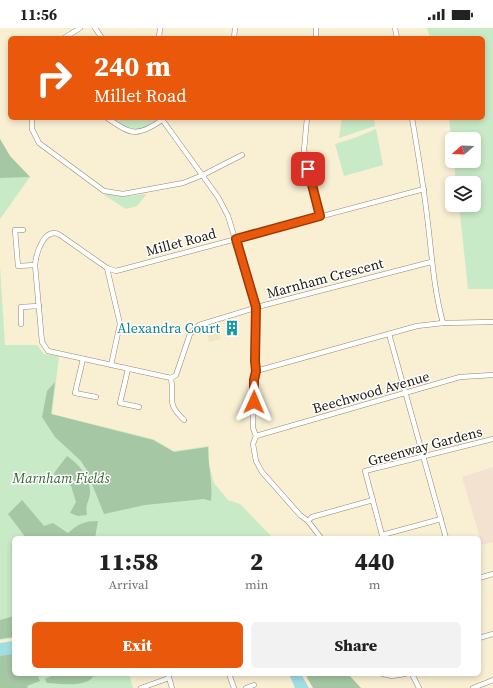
<!DOCTYPE html>
<html lang="en">
<head>
<meta charset="utf-8">
<style>
  body { margin:0; font-family:"Source Serif 4",serif; background:#f2f2f2; color:#222; height:100vh; display:flex; flex-direction:column; font-size:15px; white-space:nowrap }
  * { box-sizing:border-box; margin:0 }
  p { font-size:13px; color:#767676 }
  .icon { flex:none; width:22px; height:22px; fill:none; stroke:currentColor; stroke-width:2; stroke-linecap:round; stroke-linejoin:round }
  .map { position:relative; flex:1; overflow:hidden }
  .side { position:absolute; left:12px; top:508px; width:469px; height:140px; display:flex; flex-direction:column; background:#fff; border-radius:6px; box-shadow:0 2px 6px #0003 }
  .side>* { flex:none }
  .hud { position:absolute; left:8px; top:8px; width:477px; height:84px; border-radius:6px; box-shadow:0 2px 6px #0003; background:#ea580c; color:#fff; overflow:hidden }
  .needle { width:26px; rotate:251deg }
  .controls { position:absolute; left:445px; top:104px; display:grid; gap:8px }
  .controls a { display:grid; place-items:center; width:36px; height:36px; border-radius:6px; background:#fff; box-shadow:0 2px 6px #0003; font-size:20px }
  .pin { position:absolute; display:grid; place-items:center; width:34px; height:34px; color:#fff; margin:-17px; border-radius:8px; box-shadow:0 2px 6px #0006 }
  .me { position:absolute; width:44px; margin:-22px; rotate:1deg; stroke-linejoin:round; filter:drop-shadow(0 0 3px #0008) }
  .turn { display:flex; align-items:center; gap:14px; height:84px; padding:0 20px; font-size:18px }
  .turn .icon { width:52px; height:52px; stroke-width:2.5 }
  .turn b { display:block; font-size:28px; line-height:34px }
  .eta { display:flex; justify-content:space-evenly; align-items:center; height:68px; text-align:center }
  .eta b { font-size:24px; font-weight:800; line-height:28px }
  .button { display:flex; gap:8px; margin-top:auto; padding:8px 20px }
  .button a { flex:1; height:46px; border-radius:6px; background:#ea580c; color:#fff; font-size:16px; font-weight:800; line-height:46px; text-align:center }
  .button a+a { background:#f2f2f2; color:#222 }
  .status { display:flex; justify-content:space-between; align-items:center; height:28px; padding:0 20px; background:#fff; direction:ltr }
  .status svg { height:11px; fill:currentColor }
  .map>svg:first-child { display:block }
  .built { fill:#f2e5c2 }
  .education { fill:#f4e2d1 }
  .green { fill:#c9eac7 }
  .forest { fill:#a5c7a3 }
  .water { fill:#a1dee2 }
  .lines { fill:none; stroke-linecap:round; stroke-linejoin:round }
  .minor-casing { stroke:#938970; stroke-width:5.5 }
  .minor { stroke:#fff; stroke-width:4.5 }
  .route-casing { stroke:#983908; stroke-width:10 }
  .route { stroke:#ea580c; stroke-width:7 }
  .labels { text-anchor:middle; stroke-width:3; stroke-linejoin:round; paint-order:stroke }
  .street-label { font-size:14px; fill:#1e1a10; stroke:#fff }
  .culture-label { font-size:14px; fill:#0d838f; stroke:#fff; text-anchor:end }
  .park-label { font-size:14px; font-style:italic; fill:#356434; stroke:#fff }
</style>
</head>
<body>
<div class="status"><b>11:56</b><svg viewBox="0 0 49 12"><path d="M0 12V9h3v3zM5 12V6h3v6zM10 12V3h3v9zM15 12V0h3v12zM26 1h20v11H26zM47 4h2v5h-2z"/></svg></div>
<div class="map">
<svg width="493" height="660" viewBox="0 0 493 660">
  <rect width="100%" height="100%" fill="#f9efd3"/>
  <polygon class="built" points="217,296 221,311 209,314 205,299"/>
  <polygon class="education" points="493,439 493,514 482,517 462,449"/>
  <g class="green">
    <polygon points="427,0 493,0 493,261 468,261 459,177 474,177 474,155 456,155 454,133 474,133 474,111 452,111 452,117 449,90 483,90 483,10 430,10"/>
    <path d="M110,90H154L156,93C141,110 126,100 110,90Z"/>
    <polygon points="342,90 374,90 375,98 339,110"/>
    <polygon points="376,101 383,137 344,148 335,116 357,109"/>
    <polygon points="0,111 10,128 30,149 0,191"/>
    <path d="M105,165C119,170 131,168 145,166L146,167L137,178L126,181L104,167Z"/>
    <polygon points="0,238 5,317 37,317 44,326 59,328 52,386 153,411 174,423 209,418 209,437 214,455 228,472 240,476 273,510 14,510 14,610 0,612"/>
    <polygon points="0,626 14,646 129,646 133,660 0,660"/>
  </g>
  <g class="forest">
    <polygon points="0,111 10,128 30,149 0,150"/>
    <path d="M55,354L51,386L153,412L174,424L208,419C208,438 213,453 211,473L204,471L145,477L104,486L86,441L81,433L55,409L42,389L47,363Z"/>
    <path d="M67,428C79,436 91,450 90,465C89,475 85,475 87,487L78,488L70,485L76,474L71,458L65,450L56,449L54,445Z"/>
    <path d="M22,472L44,498L53,495L68,505C78,496 84,493 98,493L95,510H26L8,486Z"/>
    <polygon points="14,588 14,609 0,611 0,592"/>
    <polygon points="14,625 14,646 37,646 40,653 27,658 28,660 0,660 0,627"/>
    <path d="M56,646H95C88,660 64,656 47,655L45,651Z"/>
    <polygon points="305,646 348,646 361,660 313,660"/>
  </g>
  <g class="water">
    <polygon points="14,613 14,626 0,628 0,615"/>
    <polygon points="289,646 301,646 309,660 295,660"/>
  </g>
  <g class="lines">
    <defs>
      <g id="minor">
        <polyline points="95,0 102,10"/>
        <polyline points="395,0 397,10"/>
        <polyline points="64,10 80,0"/>
        <polyline points="159,10 160,0"/>
        <polyline points="234,10 235,0"/>
        <polyline points="316,10 316,0"/>
        <polyline points="32,90 32,101 39,115 104,163 123,166 183,155 203,147 242,127"/>
        <path d="M107,90C131,106 136,110 162,92"/>
        <polyline points="161,90 218,169 228,188 256,279 255,333 256,343 254,351 253,400 256,408 253,416 256,433 262,444 300,487 308,493 321,510"/>
        <polyline points="307,90 304,122 320,188"/>
        <path d="M412,90C418,125 424,160 428,196C432,230 434,262 443,295"/>
        <path d="M424,161L116,243L107,240L60,207C44,198 36,226 35,237L42,314L48,323L171,350L176,347L190,306L199,297L261,278L431,234"/>
        <polyline points="23,202 15,202 18,238 35,237"/>
        <polyline points="107,240 120,296 111,337"/>
        <polyline points="21,296 21,279 39,278"/>
        <polyline points="389,306 446,510"/>
        <polyline points="83,331 75,365 96,369"/>
        <polyline points="128,341 120,375 139,379"/>
        <polyline points="256,343 417,298 443,295 493,294"/>
        <path d="M171,350C175,371 165,374 184,392"/>
        <polyline points="256,408 460,349 493,347"/>
        <polyline points="441,491 382,507 365,443 493,411"/>
        <polyline points="308,493 312,489 373,472"/>
        <polyline points="479,550 493,546"/>
        <polyline points="479,610 493,606"/>
        <polyline points="168,646 172,660"/>
        <polyline points="229,646 234,660"/>
        <polyline points="383,646 392,648 405,646"/>
        <polyline points="412,646 419,660"/>
        <polyline points="141,660 169,650"/>
        <polyline points="246,660 254,657"/>
        <polyline points="473,660 493,652"/>
      </g>
    </defs>
    <use href="#minor" class="minor-casing"/>
    <use href="#minor" class="minor"/>
  </g>
  <g class="lines">
    <defs>
      <polyline id="route" points="254,374 254,352 256,343 255,333 256,279 236,211 320,188 308,141"/>
    </defs>
    <use href="#route" class="route-casing"/>
    <use href="#route" class="route"/>
  </g>
  <defs>
    <symbol id="building-bare" viewBox="-9 -9 18 18"><path d="M-4-6H4V6H1V3H-1V6H-4ZM-2.5-4.3h1.7v1.8h-1.7ZM.8-4.3h1.7v1.8H.8ZM-2.5-1h1.7V.8h-1.7ZM.8-1h1.7V.8H.8Z" fill="#0f9aa8" stroke="#fff" stroke-width="2.5" paint-order="stroke"/></symbol>
  </defs>
  <g fill-rule="evenodd">
    <use href="#building-bare" x="221" y="289" width="22" height="22"/>
  </g>
  <g class="labels">
    <g class="street-label">
      <text transform="translate(181 214) rotate(-15)" y="5">Millet Road</text>
      <text transform="translate(325 250) rotate(-15)" y="5">Marnham Crescent</text>
      <text transform="translate(371 364) rotate(-16)" y="5">Beechwood Avenue</text>
      <text transform="translate(425 418) rotate(-15)" y="5">Greenway Gardens</text>
    </g>
    <g class="culture-label">
      <text x="220" y="305">Alexandra Court</text>
    </g>
    <g class="park-label">
      <text x="61" y="455">Marnham Fields</text>
    </g>
  </g>
</svg>
<div class="controls">
<a><svg class="needle" viewBox="-14 -14 28 28"><path d="M0-13l5 13h-10z" fill="#e53935"/><path d="M0 13l5-13h-10z" fill="#767676"/></svg></a>
<a><svg class="icon" aria-label="layers" viewBox="0 0 24 24"><path d="M12 4l9 5-9 5-9-5zM3 14l9 5 9-5"/></svg></a>
</div>
<div class="pin" style="left:308px;top:141px;background:#d93025"><svg class="icon" aria-label="arrive" viewBox="0 0 24 24"><path d="M6 21V4h12l-3 4 3 4H6"/></svg></div>
<svg class="me" style="left:254px;top:374px" viewBox="-20 -20 40 40"><path d="M0-17L14 15 0 8-14 15z" fill="#ea580c" stroke="#fff" stroke-width="4"/></svg>
<div class="hud">
<div class="turn"><svg class="icon" aria-label="right" viewBox="0 0 24 24"><path d="M7 20v-9h11M14 6l5 5-5 5"/></svg><div><b>240 m</b>Millet Road</div></div>
</div>
<section class="side">
<div class="eta">
<div><b>11:58</b><p>Arrival</p></div>
<div><b>2</b><p>min</p></div>
<div><b>440</b><p>m</p></div>
</div>
<div class="button"><a>Exit</a><a>Share</a></div>
</section>
</div>
</body>
</html>
